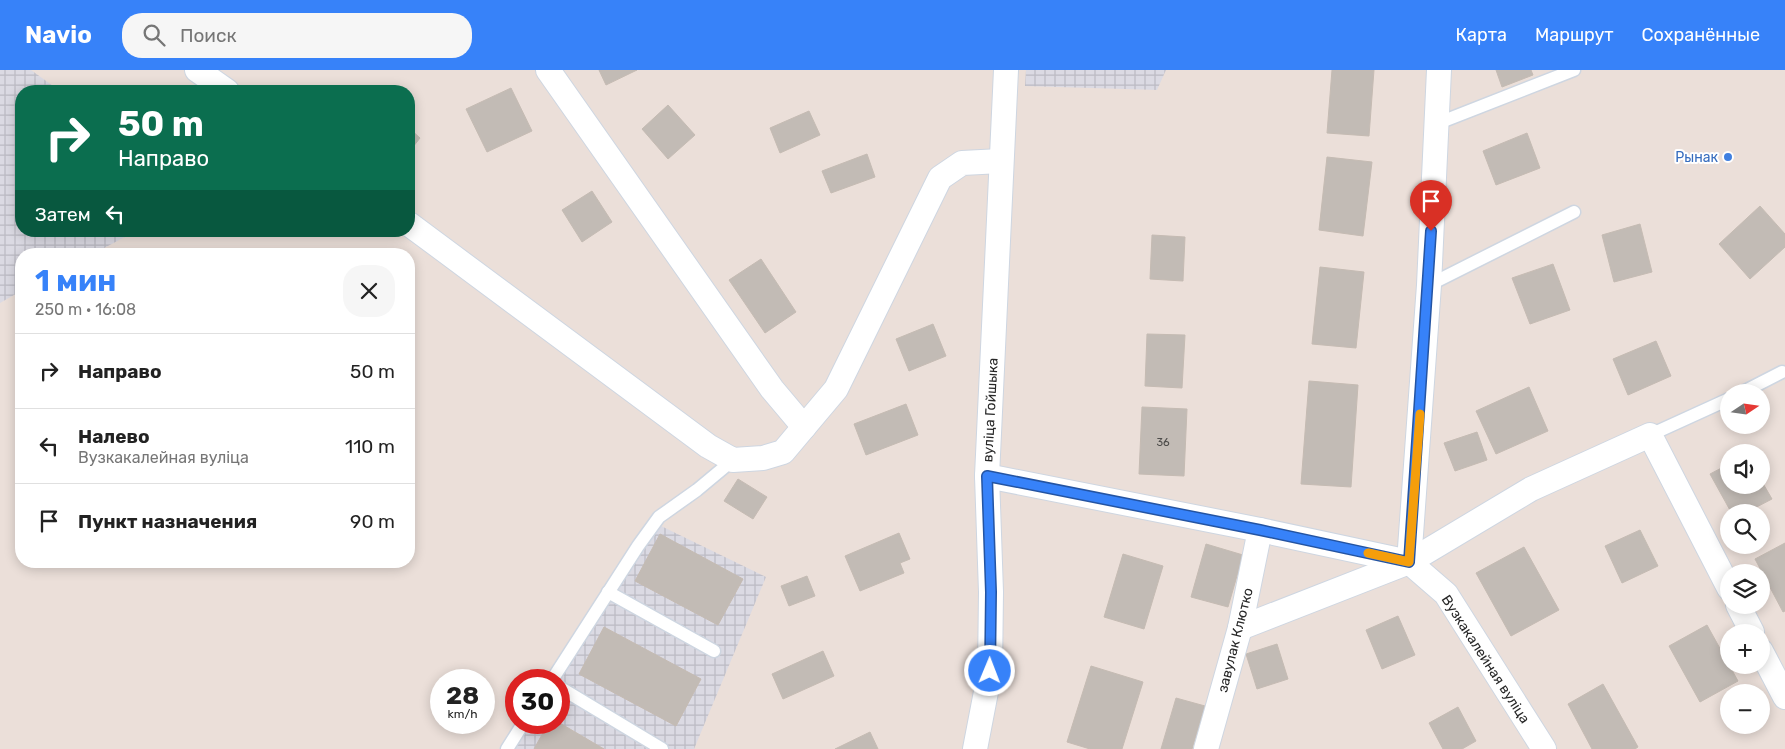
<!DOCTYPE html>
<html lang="ru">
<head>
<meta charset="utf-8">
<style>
  body { margin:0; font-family:Rubik,sans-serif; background:#f6f6f6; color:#222; height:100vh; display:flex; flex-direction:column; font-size:19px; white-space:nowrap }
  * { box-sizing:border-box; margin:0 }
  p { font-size:16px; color:#767676 }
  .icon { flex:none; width:28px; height:28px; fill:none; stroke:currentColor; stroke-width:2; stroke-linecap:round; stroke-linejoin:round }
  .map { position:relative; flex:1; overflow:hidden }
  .details { position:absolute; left:15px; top:178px; width:400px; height:320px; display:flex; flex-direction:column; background:#fff; border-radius:20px; box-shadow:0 2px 12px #0003 }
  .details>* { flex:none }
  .guide { position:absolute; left:15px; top:15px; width:400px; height:152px; border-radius:20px; box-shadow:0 2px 12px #0003; background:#0b6e4f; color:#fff; overflow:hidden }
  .needle { width:32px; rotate:77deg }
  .controls { position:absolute; left:1720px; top:314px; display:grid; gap:10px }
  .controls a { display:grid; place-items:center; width:50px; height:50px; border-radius:50%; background:#fff; box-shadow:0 2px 12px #0003; font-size:25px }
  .speed { position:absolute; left:430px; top:599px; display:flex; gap:10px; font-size:25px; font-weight:700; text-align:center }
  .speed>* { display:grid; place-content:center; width:65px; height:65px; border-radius:50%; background:#fff; box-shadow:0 2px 12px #0003; line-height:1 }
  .speed small { font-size:12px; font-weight:400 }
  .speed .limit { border:8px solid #d22; background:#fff; color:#111 }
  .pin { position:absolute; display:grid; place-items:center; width:42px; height:42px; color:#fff; margin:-51px -21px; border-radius:50% 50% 50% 0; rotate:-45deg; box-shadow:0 0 5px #0007 }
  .pin .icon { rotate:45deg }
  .me { position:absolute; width:55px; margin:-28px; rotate:1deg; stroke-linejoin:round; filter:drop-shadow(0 0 4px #0008) }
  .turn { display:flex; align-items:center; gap:18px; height:105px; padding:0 20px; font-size:22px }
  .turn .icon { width:65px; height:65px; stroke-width:2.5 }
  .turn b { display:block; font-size:35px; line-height:42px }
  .then { display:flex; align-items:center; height:48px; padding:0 20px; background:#0003; gap:10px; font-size:19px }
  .round { display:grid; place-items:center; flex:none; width:52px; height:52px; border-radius:20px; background:#f6f6f6 }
  .overview { display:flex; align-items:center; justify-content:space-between; height:85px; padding:0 20px }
  h1 { font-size:30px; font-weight:700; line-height:38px; color:#3782f9 }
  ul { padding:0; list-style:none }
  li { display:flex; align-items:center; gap:15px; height:75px; padding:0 20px; border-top:1px solid #e0e0e0 }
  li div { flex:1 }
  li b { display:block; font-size:19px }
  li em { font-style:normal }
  header { display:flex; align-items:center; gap:30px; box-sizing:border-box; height:70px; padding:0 25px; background:#3782f9; color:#fff }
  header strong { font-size:24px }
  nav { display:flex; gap:28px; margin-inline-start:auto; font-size:18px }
  .search { width:350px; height:45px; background:#f6f6f6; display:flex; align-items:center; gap:12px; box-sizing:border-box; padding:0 18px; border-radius:20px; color:#767676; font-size:19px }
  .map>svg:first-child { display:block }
  .industrial { fill:url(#industrial-grid) }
  .building { fill:#c2bbb5; stroke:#c5bbb3 }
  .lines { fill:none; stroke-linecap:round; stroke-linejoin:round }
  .lane-casing { stroke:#ced6e1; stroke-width:15 }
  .street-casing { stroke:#ced6e1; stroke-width:26 }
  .lane { stroke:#fff; stroke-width:12 }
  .street { stroke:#fff; stroke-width:24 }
  .route-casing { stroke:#2454a2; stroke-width:12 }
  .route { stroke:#3782f9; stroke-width:9 }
  .slow { stroke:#f59e0b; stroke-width:9 }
  .shop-dot { fill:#3f7fe0; stroke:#fff; stroke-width:2 }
  .labels { text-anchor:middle; stroke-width:4; stroke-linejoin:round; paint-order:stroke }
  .number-label { font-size:11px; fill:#4e4d4b }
  .shop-label { font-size:14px; fill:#366cbe; stroke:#fff; text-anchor:end }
  .street-label { font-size:14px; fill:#282828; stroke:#fff }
</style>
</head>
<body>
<header>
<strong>Navio</strong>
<div class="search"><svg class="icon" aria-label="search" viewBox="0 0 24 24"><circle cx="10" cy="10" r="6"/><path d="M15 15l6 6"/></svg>Поиск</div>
<nav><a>Карта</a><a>Маршрут</a><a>Сохранённые</a></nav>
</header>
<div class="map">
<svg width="1785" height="679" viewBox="0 0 1785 679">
  <defs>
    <pattern id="industrial-grid" width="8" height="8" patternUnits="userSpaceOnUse" patternTransform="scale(1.25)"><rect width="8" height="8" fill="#dbdae3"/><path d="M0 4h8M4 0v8" fill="none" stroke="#bcbbc3"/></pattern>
  </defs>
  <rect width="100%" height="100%" fill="#ebdfd9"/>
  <g class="industrial">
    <polygon points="0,0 31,0 60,21 21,21 21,161 136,161 93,184 21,184 21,221 0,233"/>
    <polygon points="1026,0 1166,0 1157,20 1025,16"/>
    <polygon points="659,455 766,507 694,679 514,679 531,653 559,652 559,610"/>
  </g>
  <g class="building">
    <polygon points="599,0 637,0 606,15"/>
    <polygon points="1332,0 1374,0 1369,66 1327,63"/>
    <polygon points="1496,0 1531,0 1533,5 1502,17"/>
    <polygon points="511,18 532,61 487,82 466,39"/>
    <polygon points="668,35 695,65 668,89 642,59"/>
    <polygon points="809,41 820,65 780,83 770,58"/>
    <polygon points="409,58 420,68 409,82"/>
    <polygon points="1527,63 1540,98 1496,115 1483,81"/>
    <polygon points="867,84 875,107 831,123 822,101"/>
    <polygon points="1327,87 1372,92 1363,166 1319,160"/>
    <polygon points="592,121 612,152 582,172 562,140"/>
    <polygon points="1760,136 1785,164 1785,177 1750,209 1719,174"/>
    <polygon points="1640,154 1652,202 1614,212 1602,165"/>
    <polygon points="1152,165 1185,167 1183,211 1150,209"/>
    <polygon points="761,189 796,242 765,263 729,210"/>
    <polygon points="1553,194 1570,240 1530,254 1512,208"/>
    <polygon points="1320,197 1364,202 1356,278 1312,274"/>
    <polygon points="933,254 946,286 909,301 896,269"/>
    <polygon points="1147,264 1185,265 1182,318 1145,316"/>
    <polygon points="1656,271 1671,306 1628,325 1613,289"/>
    <polygon points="1309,311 1358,315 1351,417 1301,414"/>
    <polygon points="1529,317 1548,361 1496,384 1476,341"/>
    <polygon points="906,334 918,365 866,385 854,354"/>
    <polygon points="1142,337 1187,339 1184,406 1139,404"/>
    <polygon points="1477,362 1487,390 1455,401 1444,373"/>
    <polygon points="1729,394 1729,415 1761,415 1761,410 1772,429 1747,442 1731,442 1710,404"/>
    <polygon points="738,409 767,427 753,449 724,431"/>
    <polygon points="1640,460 1658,496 1622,513 1605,476"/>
    <polygon points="899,463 910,489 900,493 904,503 860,521 845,486"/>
    <polygon points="660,464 743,509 718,555 635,511"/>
    <polygon points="1785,473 1785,541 1783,542 1755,489"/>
    <polygon points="1206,474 1243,485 1228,537 1191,527"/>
    <polygon points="1524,477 1559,540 1511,566 1476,503"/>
    <polygon points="1123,484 1163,496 1144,559 1104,547"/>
    <polygon points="807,506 815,526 789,536 781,516"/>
    <polygon points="1398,546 1415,585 1382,599 1366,560"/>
    <polygon points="1707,555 1738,611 1700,632 1669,576"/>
    <polygon points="604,557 701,609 676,656 579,604"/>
    <polygon points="1277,574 1288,609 1257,619 1246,584"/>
    <polygon points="823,581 834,606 783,629 772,604"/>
    <polygon points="1091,596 1143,612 1122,679 1090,679 1067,672"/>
    <polygon points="1603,614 1638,677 1635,679 1592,679 1568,634"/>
    <polygon points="1176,628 1205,636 1192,679 1161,679"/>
    <polygon points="1458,637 1476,671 1462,679 1443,679 1429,653"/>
    <polygon points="549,652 558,652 604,679 534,679"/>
    <polygon points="870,662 878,679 835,679"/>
  </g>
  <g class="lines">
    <defs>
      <g id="lane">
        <polyline points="1436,54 1574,0"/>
        <polyline points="1429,215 1574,142"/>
        <polyline points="1743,322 1782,302"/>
        <polyline points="1650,365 1729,329"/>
        <polyline points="608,522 714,581"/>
        <polyline points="552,610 638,476 659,447 697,420 733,390"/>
        <polyline points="559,617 662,679"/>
        <polyline points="507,679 524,652"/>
      </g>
      <g id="street">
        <polyline points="197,0 227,21"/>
        <polyline points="548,0 772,319 804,357"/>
        <polyline points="409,154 708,376 733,390 763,388 783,382 836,319 940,108 962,93 1001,91"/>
        <polyline points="987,406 1260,460 1409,492 1446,524 1544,679"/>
        <polyline points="1409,492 1429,215 1439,0"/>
        <polyline points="1738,535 1752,562"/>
        <polyline points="1240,558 1409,492 1531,419 1650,365 1729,518"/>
        <polyline points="1761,581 1785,627"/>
        <polyline points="975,679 990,601 991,522 987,406 1006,0"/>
        <polyline points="1206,679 1240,558 1260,460"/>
      </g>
    </defs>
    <use href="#lane" class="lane-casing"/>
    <use href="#street" class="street-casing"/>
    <use href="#lane" class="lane"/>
    <use href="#street" class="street"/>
  </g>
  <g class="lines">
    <defs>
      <polyline id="route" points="990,601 991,522 987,406 1260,460 1409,492 1431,161"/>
    </defs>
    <use href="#route" class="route-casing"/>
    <use href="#route" class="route"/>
    <polyline class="slow" points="1368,483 1409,492 1420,344"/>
  </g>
  <circle class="shop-dot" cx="1728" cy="87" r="5"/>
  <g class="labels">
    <g class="number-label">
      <text x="1163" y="376">36</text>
    </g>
    <g class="shop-label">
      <text x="1718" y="92">Рынак</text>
    </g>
    <g class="street-label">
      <text transform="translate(990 340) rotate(-87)" y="5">вуліца Гойшыка</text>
      <text transform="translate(1235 570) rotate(-76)" y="5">завулак Клютко</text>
      <text transform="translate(1486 589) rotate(57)" y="5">Вузкакалейная вуліца</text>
    </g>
  </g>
</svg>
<div class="controls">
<a><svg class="needle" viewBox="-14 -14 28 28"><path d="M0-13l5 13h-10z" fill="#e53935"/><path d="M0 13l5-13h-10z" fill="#767676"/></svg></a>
<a><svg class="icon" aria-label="sound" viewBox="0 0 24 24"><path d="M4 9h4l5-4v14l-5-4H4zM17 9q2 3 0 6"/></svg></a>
<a><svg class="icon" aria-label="search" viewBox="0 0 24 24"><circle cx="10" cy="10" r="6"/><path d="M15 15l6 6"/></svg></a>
<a><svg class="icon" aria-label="layers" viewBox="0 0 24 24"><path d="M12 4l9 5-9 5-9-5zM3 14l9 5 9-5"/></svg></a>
<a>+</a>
<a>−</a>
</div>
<div class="speed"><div>28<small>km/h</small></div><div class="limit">30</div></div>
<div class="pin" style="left:1431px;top:161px;background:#d93025"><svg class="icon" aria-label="arrive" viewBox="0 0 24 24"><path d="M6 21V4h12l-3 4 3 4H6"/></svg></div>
<svg class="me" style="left:990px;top:601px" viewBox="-20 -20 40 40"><circle r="17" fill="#3782f9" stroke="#fff" stroke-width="3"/><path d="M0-11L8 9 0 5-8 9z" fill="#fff"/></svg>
<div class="guide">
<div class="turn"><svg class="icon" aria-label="right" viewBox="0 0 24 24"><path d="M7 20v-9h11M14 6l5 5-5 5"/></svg><div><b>50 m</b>Направо</div></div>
<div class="then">Затем<svg class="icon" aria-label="left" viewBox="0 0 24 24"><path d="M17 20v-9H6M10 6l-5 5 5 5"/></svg></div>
</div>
<section class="details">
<div class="overview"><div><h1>1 мин</h1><p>250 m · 16:08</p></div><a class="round"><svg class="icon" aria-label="close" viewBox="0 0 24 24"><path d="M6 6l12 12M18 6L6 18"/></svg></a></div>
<ul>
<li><svg class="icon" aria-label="right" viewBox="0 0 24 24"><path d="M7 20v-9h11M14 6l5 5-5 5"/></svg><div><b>Направо</b></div><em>50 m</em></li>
<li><svg class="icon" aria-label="left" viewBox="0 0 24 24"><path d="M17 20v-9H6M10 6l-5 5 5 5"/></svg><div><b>Налево</b><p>Вузкакалейная вуліца</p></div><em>110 m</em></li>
<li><svg class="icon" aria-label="arrive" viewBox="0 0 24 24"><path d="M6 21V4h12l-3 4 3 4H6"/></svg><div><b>Пункт назначения</b></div><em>90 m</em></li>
</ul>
</section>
</div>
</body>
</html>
